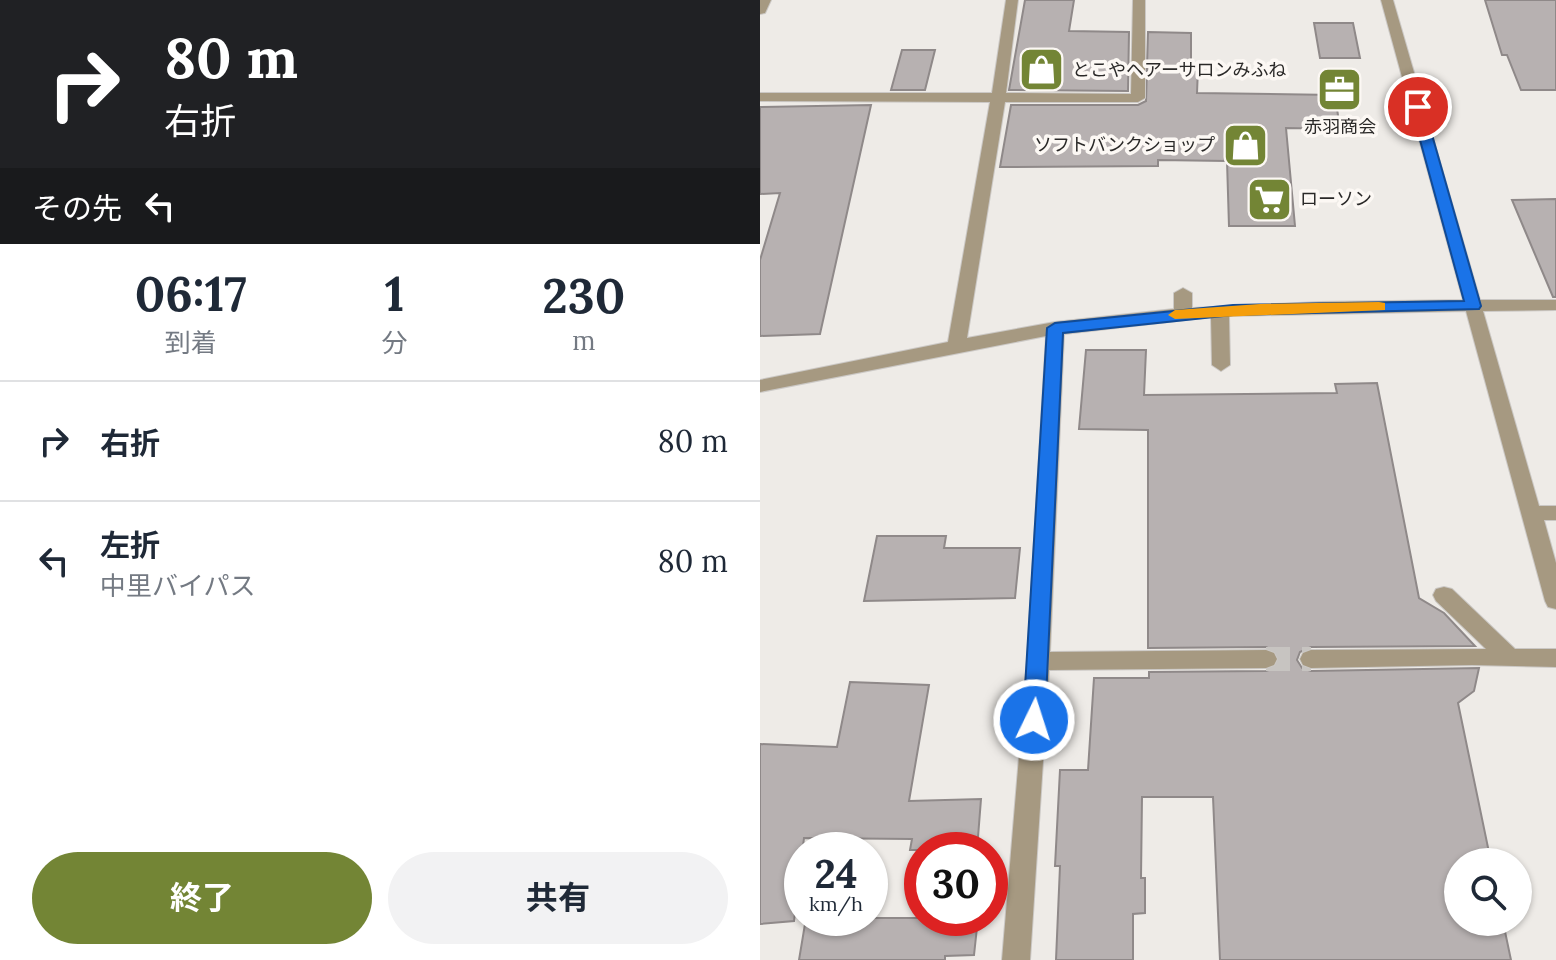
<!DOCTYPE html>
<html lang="ja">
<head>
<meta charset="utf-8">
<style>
  body { margin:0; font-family:Lora,"Noto Sans JP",serif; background:#f2f2f3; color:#1f2937; height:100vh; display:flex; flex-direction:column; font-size:30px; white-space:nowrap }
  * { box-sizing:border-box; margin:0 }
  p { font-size:26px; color:#747a83 }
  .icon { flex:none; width:44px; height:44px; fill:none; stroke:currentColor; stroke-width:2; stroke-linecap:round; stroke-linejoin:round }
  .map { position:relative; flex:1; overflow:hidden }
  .sheet { display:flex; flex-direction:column; background:#fff; width:760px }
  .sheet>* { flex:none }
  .guide { background:#202124; color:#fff; overflow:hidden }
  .fabs { position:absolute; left:684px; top:848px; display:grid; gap:16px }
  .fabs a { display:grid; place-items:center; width:88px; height:88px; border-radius:50%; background:#fff; box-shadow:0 2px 6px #0004; font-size:40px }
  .speed { position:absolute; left:24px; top:832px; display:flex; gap:16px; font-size:40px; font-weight:700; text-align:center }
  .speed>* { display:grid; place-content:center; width:104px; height:104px; border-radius:50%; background:#fff; box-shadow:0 2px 6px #0004; line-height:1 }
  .speed small { font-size:20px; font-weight:400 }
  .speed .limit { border:12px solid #d22; background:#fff; color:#111 }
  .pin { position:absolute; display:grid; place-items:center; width:68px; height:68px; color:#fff; margin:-34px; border:4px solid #fff; border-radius:50%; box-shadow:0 2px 8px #0007 }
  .me { position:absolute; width:88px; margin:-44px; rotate:4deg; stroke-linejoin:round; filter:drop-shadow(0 0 6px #0008) }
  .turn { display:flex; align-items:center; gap:28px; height:168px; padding:0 32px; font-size:36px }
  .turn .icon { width:104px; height:104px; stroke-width:2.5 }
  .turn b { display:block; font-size:56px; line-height:68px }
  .then { display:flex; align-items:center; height:76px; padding:0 32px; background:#0003; gap:16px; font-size:30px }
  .eta { display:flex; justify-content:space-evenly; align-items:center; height:136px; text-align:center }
  .eta b { font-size:48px; font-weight:700; line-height:56px }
  .button { display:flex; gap:16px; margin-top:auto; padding:16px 32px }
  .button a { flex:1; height:92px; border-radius:48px; background:#738535; color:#fff; font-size:32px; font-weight:700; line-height:92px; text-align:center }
  .button a+a { background:#f2f2f3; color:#1f2937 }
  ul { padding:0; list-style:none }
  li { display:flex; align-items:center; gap:24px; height:120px; padding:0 32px; border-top:2px solid #e0e1e3 }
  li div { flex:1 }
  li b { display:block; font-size:30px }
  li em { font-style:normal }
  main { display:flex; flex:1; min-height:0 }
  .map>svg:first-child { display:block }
  .building { fill:#b7b1b1; stroke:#8f8989; stroke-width:2 }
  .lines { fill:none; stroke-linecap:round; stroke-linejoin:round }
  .minor-tunnel { stroke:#c7c4c1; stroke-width:24; stroke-dasharray:24 12; stroke-linecap:butt }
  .minor-casing { stroke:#cbc8c5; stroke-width:2 }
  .minor { fill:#a69981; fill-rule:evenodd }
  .route { fill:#1a73e8; stroke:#114b97; stroke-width:2 }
  .slow { fill:#f59e0b }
  .labels { text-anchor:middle; stroke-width:7; stroke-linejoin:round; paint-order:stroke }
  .far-poi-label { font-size:18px; fill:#2a2928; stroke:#fcf8f4; text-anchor:start }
</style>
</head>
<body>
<main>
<section class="sheet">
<div class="guide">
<div class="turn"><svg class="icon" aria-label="right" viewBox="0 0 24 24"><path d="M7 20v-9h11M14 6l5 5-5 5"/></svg><div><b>80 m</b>右折</div></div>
<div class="then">その先<svg class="icon" aria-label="left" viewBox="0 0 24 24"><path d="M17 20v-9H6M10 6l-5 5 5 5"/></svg></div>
</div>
<div class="eta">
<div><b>06:17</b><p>到着</p></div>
<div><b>1</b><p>分</p></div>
<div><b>230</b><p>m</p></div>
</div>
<ul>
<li><svg class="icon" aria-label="right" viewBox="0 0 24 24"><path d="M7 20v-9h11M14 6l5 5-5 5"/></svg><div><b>右折</b></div><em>80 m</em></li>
<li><svg class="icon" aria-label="left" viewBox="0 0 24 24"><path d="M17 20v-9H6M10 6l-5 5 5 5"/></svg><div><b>左折</b><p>中里バイパス</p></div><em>80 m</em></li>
</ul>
<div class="button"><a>終了</a><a>共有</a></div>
</section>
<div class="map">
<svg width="796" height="960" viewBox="0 0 796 960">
  <rect width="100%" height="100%" fill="#eeebe7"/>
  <g class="building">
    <polygon points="265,0 314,0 309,31 369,32 368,91 249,90"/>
    <polygon points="725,0 796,0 796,90 761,90 747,55 742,55"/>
    <polygon points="554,23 593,23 600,58 560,58"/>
    <polygon points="388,32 431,33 431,67 438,68 437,93 575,95 580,129 526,128 535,226 469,226 467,161 398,160 398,166 240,167 251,105 378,105 386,101"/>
    <polygon points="142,50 175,50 165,90 131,90"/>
    <polygon points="111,105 60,334 0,336 0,260 20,193 0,194 0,107"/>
    <polygon points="796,199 796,297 793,297 752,200"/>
    <polygon points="326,350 386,350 384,395 577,393 575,384 617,383 659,598 684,613 715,646 551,647 540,652 537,660 542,668 551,671 719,668 714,691 698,703 731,862 698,862 698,922 743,922 751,960 460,960 453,797 382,797 381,878 385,878 385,913 373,914 373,960 296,960 300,866 295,866 300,770 328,770 334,678 389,678 389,672 506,671 515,668 520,660 517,652 506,647 388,648 388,430 319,429"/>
    <polygon points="117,536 186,536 184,548 260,548 255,598 104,601"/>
    <polygon points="90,682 169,685 149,801 221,799 217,850 150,850 152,839 44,838 34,921 0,924 0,744 77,747"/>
    <polygon points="46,918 218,918 214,955 185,956 185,960 39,960"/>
  </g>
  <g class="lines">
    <polyline class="minor-tunnel" points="506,659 551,659"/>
    <defs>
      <g id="minor">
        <polygon points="0,0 11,0 5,13 0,14"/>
        <polygon points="246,0 258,0 246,93 371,94 373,0 385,0 385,98 378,102 245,102 207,338 295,322 414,309 414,293 423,288 432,293 432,308 560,302 703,300 621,0 633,0 720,300 796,300 796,310 723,311 779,506 796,506 796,520 784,520 796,563 796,609 788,607 785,601 706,311 469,316 470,365 461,371 452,365 451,317 304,334 290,652 506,650 514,653 517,659 514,665 506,668 289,670 270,960 242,960 267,661 286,336 0,392 0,380 188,342 230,102 0,101 0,93 232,93"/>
        <polygon points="684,587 692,589 755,649 796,649 796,667 712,665 551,668 543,665 540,659 543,653 551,650 726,649 676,601 673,595 676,589"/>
      </g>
    </defs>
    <use href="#minor" class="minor-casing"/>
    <use href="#minor" class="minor"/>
  </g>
  <polygon class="route" points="658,103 664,107 721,306 719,309 473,315 303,333 285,720 281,727 274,729 266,727 263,720 287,328 295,323 473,305 704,301 651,107"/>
  <polygon class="slow" points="619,302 625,303 625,310 415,319 408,315 415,310 500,304"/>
  <defs>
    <symbol id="shop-square" viewBox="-11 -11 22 22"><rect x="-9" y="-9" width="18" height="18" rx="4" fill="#738535" stroke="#fcf8f4"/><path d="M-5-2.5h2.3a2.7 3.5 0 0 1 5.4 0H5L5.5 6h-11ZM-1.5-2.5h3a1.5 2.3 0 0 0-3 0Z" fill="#fff"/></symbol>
    <symbol id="office-square" viewBox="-11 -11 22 22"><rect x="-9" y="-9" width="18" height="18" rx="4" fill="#738535" stroke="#fcf8f4"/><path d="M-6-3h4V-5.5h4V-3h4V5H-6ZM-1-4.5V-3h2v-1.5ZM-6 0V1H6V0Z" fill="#fff"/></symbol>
    <symbol id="supermarket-square" viewBox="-11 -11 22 22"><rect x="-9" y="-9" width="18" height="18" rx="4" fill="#738535" stroke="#fcf8f4"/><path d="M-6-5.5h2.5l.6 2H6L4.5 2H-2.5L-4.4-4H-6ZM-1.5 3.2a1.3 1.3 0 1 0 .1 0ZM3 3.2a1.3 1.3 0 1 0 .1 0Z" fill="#fff"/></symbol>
  </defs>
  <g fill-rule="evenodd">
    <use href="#shop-square" x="256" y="44" width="51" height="51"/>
    <use href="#office-square" x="554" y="64" width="51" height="51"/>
    <use href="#shop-square" x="460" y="120" width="51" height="51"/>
    <use href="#supermarket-square" x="484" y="174" width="51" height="51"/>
  </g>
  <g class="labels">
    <g class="far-poi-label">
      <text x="312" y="76">とこやヘアーサロンみふね</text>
      <text x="580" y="133" text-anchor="middle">赤羽商会</text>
      <text x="455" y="151" text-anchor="end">ソフトバンクショップ</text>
      <text x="540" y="205">ローソン</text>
    </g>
  </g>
</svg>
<div class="fabs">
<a><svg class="icon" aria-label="search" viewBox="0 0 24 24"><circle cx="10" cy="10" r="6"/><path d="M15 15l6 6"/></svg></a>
</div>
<div class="speed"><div>24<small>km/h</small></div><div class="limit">30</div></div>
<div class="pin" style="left:658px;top:107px;background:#d93025"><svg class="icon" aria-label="arrive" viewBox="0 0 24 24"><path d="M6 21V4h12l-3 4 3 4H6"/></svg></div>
<svg class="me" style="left:274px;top:720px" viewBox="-20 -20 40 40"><circle r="17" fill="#1a73e8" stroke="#fff" stroke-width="3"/><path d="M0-11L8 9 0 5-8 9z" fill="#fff"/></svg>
</div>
</main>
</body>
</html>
